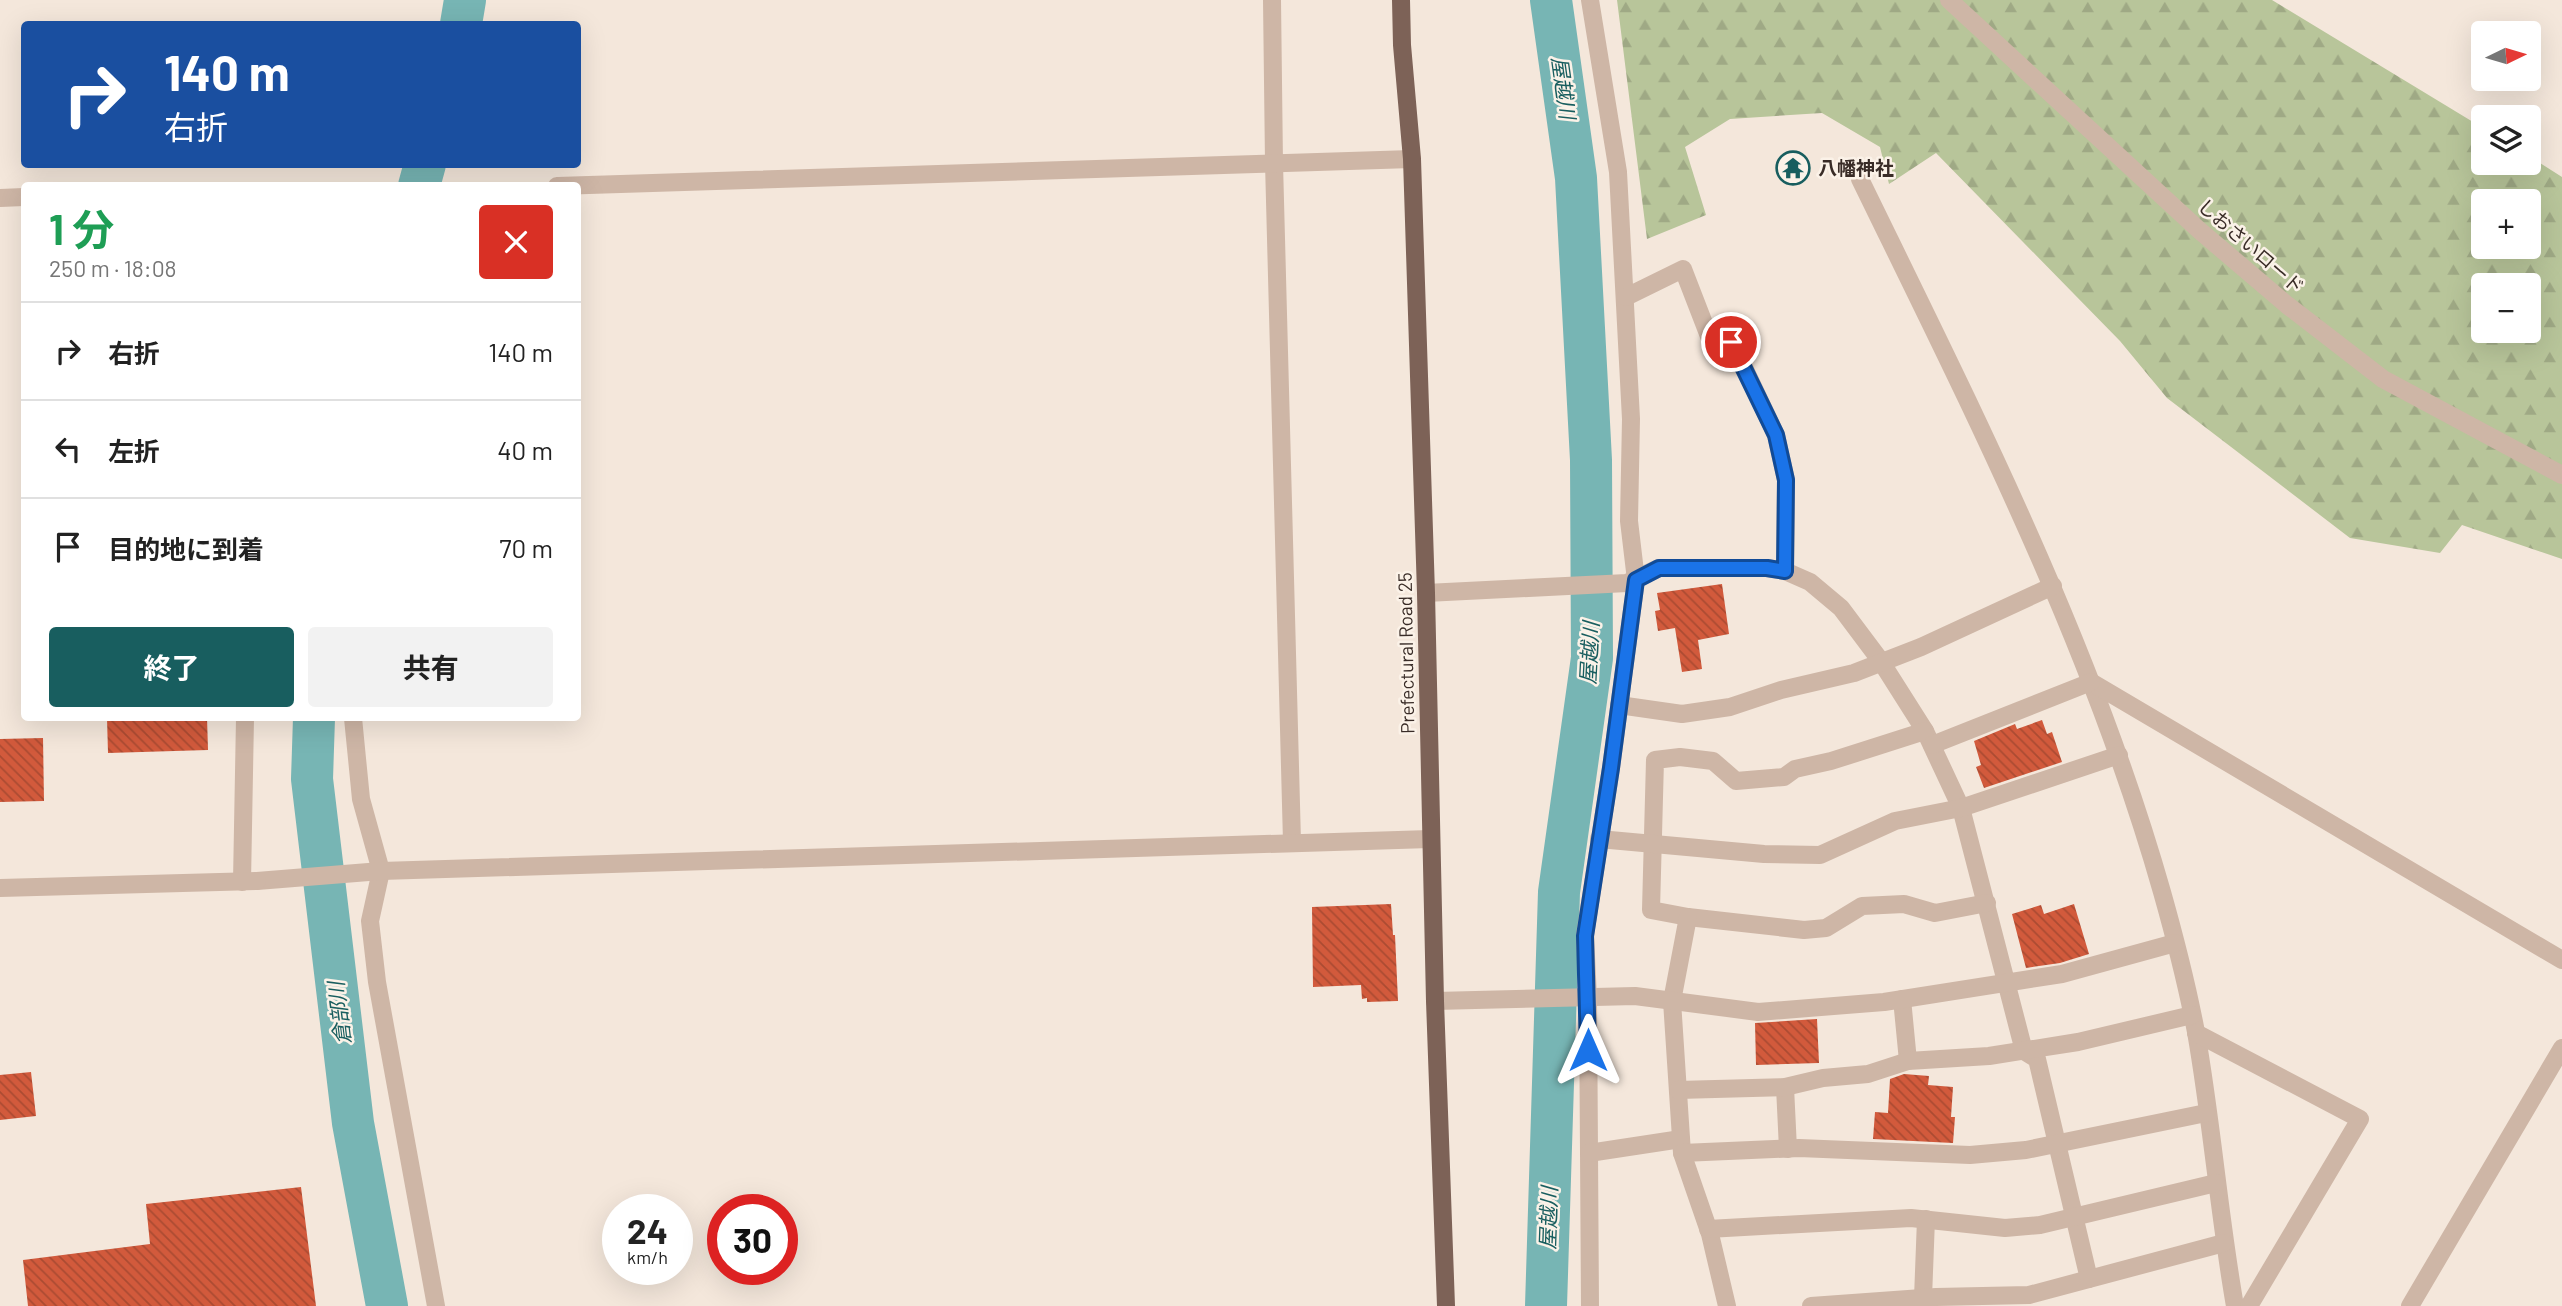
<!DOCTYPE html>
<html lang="ja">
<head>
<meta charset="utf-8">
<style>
  body { margin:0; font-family:Barlow,"Noto Sans JP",sans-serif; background:#f2f2f2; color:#222; height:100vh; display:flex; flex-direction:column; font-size:26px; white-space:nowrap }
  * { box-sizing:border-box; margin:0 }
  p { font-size:23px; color:#767676 }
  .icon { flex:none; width:38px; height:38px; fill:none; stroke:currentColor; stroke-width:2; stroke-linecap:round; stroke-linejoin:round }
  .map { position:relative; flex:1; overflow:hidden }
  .panel { position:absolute; left:21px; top:182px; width:560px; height:539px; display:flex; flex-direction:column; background:#fff; border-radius:7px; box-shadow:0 7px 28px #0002 }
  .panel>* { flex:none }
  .banner { position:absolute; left:21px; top:21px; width:560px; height:147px; border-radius:7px; box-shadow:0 7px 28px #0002; background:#1a4fa0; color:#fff; overflow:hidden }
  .needle { width:46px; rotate:85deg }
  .buttons { position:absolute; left:2471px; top:21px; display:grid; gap:14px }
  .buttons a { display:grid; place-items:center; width:70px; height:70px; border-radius:7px; background:#fff; box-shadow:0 7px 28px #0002; font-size:35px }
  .speed { position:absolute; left:602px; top:1194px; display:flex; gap:14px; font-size:35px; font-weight:700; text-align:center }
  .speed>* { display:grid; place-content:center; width:91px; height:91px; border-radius:50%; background:#fff; box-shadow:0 7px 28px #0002; line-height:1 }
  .speed small { font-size:18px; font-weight:400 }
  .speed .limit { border:10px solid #d22; background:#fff; color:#111 }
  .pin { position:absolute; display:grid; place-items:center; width:60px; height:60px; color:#fff; margin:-30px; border:4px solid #fff; border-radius:50%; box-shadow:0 2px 7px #0007 }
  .me { position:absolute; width:77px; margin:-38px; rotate:0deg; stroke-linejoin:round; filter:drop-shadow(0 0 5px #0008) }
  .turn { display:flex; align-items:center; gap:24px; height:147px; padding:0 28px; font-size:32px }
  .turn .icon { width:91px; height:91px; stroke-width:2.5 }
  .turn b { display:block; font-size:49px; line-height:60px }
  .round { display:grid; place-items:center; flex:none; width:74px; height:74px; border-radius:7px; background:#f2f2f2 }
  .head { display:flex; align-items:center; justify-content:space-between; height:119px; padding:0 28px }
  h1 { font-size:42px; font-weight:700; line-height:52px; color:#1e9e55 }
  .cta { display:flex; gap:14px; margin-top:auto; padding:14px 28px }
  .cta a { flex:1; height:80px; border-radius:7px; background:#185e5f; color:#fff; font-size:28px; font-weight:700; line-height:80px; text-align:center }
  .cta a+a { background:#f2f2f2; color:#222 }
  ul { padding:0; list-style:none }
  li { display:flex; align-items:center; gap:21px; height:98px; padding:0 28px; border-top:2px solid #e0e0e0 }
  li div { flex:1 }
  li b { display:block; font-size:26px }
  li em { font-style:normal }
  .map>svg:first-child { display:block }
  .forest { fill:url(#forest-firs); fill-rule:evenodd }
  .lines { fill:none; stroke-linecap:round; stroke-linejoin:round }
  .river { stroke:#77b5b4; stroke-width:42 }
  .building { fill:url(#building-back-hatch) }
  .minor { stroke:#ceb6a6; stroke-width:18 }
  .tertiary { stroke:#ceb6a6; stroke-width:18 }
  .primary { stroke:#7d6257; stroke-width:18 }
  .route-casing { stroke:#114b97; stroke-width:18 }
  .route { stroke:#1a73e8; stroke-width:12 }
  .labels { text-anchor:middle; stroke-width:5; stroke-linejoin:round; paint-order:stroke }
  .poi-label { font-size:19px; font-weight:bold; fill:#392c27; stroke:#fbf2e8; text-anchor:start }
  .street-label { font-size:19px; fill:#392c27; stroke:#fbf2e8 }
  .water-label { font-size:21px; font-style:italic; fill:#185e5f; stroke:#fbf2e8 }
</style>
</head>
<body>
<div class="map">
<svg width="2562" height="1306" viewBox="0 0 2562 1306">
  <defs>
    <pattern id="forest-firs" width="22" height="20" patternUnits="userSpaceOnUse" patternTransform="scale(1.75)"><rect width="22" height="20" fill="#b8c59a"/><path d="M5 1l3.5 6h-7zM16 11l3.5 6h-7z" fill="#9fa985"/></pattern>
    <pattern id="building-back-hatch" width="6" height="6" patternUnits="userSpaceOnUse" patternTransform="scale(1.75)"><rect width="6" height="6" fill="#d25a3c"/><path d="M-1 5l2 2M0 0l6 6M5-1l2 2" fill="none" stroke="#ab4b32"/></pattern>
  </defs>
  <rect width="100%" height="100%" fill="#f4e7db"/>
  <path class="forest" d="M1617,0H2272L2483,128V163H2529V156L2562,177V559L2462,525L2440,553L2350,538L2167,398L2120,341L1936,153L1889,184L1880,147L1822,113L1730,119L1685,147L1706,215L1647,239ZM2483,201H2529V247H2483ZM2483,285H2529V331H2483Z"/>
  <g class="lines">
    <g class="river">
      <polyline points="461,24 465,0"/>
      <polyline points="419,186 425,164"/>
      <polyline points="314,718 312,779 353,1123 387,1306"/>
      <polyline points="1546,1306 1559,892 1592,658 1591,460 1576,178 1551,0"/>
    </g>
  </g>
  <g class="building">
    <polygon points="1722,584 1729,634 1698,640 1702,669 1682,672 1675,628 1658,631 1655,611 1660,610 1657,593"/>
    <polygon points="107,718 207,718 208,750 108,753"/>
    <polygon points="2042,720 2047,734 2052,732 2062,762 1984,788 1976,767 1981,765 1974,741 2015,724 2017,729"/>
    <polygon points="43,738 44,801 0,802 0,739"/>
    <polygon points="1391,904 1393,935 1395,935 1398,1001 1367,1002 1367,998 1362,999 1361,985 1313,987 1312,907"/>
    <polygon points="2074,904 2089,954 2060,963 2026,968 2012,914 2041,905 2044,914"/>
    <polygon points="1817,1019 1819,1063 1756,1065 1755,1023"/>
    <polygon points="31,1072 36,1116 0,1120 0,1075"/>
    <polygon points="1904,1074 1929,1076 1928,1085 1953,1087 1951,1117 1955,1117 1953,1143 1873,1139 1875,1112 1888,1113 1890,1079"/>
    <polygon points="301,1187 316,1306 28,1306 23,1260 150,1244 146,1204"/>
  </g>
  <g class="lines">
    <g class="minor">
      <polyline points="1272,0 1274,163 1292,842"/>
      <polyline points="1590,0 1618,172 1631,419 1629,521 1636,580 1611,768 1585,935 1588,998 1590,1306"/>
      <path d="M1860,179C1973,411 2091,642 2162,892C2175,938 2187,985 2196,1032C2212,1123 2219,1215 2235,1306"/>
      <polyline points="557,186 1412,159"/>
      <polyline points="0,198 24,197"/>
      <polyline points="1626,297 1683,269 1712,344 1732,342 1776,435 1786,480 1785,571"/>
      <polyline points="1426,593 1627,583 1659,568 1767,568 1785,571 1810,582 1841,608 1880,660 1925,731 1961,808 2024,1051 2037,1059 2089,1279"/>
      <polyline points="2091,682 2562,960"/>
      <polyline points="1619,705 1682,714 1730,707 1781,690 1854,673 1921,647 2053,586"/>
      <polyline points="353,718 361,799 381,871 370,921 377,982 436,1306"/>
      <polyline points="1925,731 1831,761 1795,769 1784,777 1736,781 1713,761 1680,757 1655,760 1651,910 1688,917 1804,930 1826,928 1862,906 1904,904 1935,913 1987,903"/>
      <polyline points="1932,745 2091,682"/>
      <polyline points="1599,839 1764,854 1820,855 1895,821 1961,808 2119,755"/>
      <polyline points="257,881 381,871 1430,839"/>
      <polyline points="242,882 245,718"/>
      <polyline points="1688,917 1672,1001 1682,1153 1710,1234 1727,1306"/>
      <polyline points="1902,999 1908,1061"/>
      <polyline points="1435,1001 1635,996 1758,1012 1884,1002 2062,974 2175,943"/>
      <polyline points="2196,1033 2360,1119 2249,1306"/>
      <polyline points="1785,1087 1788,1149"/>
      <polyline points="1678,1090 1785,1087 1823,1078 1868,1074 1908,1061 1989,1056 2078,1042 2192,1015"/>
      <polyline points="1589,1153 1681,1139"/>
      <polyline points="1682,1153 1799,1148 1970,1155 2026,1150 2206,1113"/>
      <polyline points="1708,1229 1911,1218 2005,1228 2040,1225 2216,1183"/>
      <polyline points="1923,1298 1926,1219"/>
      <polyline points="1811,1306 1936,1297 2029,1295 2224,1243"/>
      <polyline points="2410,1306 2562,1048"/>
    </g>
    <g class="tertiary">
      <polyline points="1949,0 2199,230 2287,305 2383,379 2562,475"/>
      <polyline points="0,888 257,881"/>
    </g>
    <polyline class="primary" points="1401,0 1402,45 1412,159 1426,593 1435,1001 1446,1306"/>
  </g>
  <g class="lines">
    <defs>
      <polyline id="route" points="1588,1050 1585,936 1611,768 1636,580 1659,568 1767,568 1785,571 1786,480 1776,435 1731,342"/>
    </defs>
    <use href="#route" class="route-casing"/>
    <use href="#route" class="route"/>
  </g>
  <defs>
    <symbol id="temple-ring" viewBox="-11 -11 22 22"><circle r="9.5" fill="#fbf2e8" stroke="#185e5f" stroke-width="1.5"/><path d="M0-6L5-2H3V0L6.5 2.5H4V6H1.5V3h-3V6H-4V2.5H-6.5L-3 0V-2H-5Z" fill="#185e5f"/></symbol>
  </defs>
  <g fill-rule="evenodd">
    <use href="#temple-ring" x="1774" y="149" width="38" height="38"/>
  </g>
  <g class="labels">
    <g class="poi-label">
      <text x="1818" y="175">八幡神社</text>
    </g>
    <g class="street-label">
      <text transform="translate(2251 246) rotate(41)" y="7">しおさいロード</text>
      <text transform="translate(1406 653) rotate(-91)" y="7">Prefectural Road 25</text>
    </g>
    <g class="water-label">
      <text transform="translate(1563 88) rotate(82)" y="7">屋越川</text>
      <text transform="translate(1590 653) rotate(-87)" y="7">屋越川</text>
      <text transform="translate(340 1013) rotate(-97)" y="7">倉部川</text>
      <text transform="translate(1549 1218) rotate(-88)" y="7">屋越川</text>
    </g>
  </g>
</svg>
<div class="buttons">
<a><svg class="needle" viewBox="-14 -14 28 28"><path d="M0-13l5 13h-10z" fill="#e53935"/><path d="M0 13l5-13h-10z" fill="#767676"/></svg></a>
<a><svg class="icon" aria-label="layers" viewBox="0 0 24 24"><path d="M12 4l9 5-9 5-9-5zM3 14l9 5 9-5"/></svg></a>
<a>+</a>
<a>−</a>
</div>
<div class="speed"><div>24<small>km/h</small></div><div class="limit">30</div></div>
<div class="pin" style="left:1731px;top:342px;background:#d93025"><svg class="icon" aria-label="arrive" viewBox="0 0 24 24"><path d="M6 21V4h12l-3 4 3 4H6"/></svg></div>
<svg class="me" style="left:1588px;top:1050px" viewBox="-20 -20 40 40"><path d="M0-17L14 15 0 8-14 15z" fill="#1a73e8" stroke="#fff" stroke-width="4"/></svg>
<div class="banner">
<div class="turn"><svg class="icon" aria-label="right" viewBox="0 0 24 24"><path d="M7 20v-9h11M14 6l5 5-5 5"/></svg><div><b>140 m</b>右折</div></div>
</div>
<section class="panel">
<div class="head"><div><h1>1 分</h1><p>250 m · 18:08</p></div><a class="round" style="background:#d93025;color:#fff"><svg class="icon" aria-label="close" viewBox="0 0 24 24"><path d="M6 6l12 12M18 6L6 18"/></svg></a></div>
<ul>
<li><svg class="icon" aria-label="right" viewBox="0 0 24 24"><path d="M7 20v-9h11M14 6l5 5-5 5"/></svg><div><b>右折</b></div><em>140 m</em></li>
<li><svg class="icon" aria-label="left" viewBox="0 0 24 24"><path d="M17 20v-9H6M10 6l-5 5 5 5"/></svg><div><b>左折</b></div><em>40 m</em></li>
<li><svg class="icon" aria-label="arrive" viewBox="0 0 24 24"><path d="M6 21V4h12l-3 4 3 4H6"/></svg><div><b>目的地に到着</b></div><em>70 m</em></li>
</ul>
<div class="cta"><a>終了</a><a>共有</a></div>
</section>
</div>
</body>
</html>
